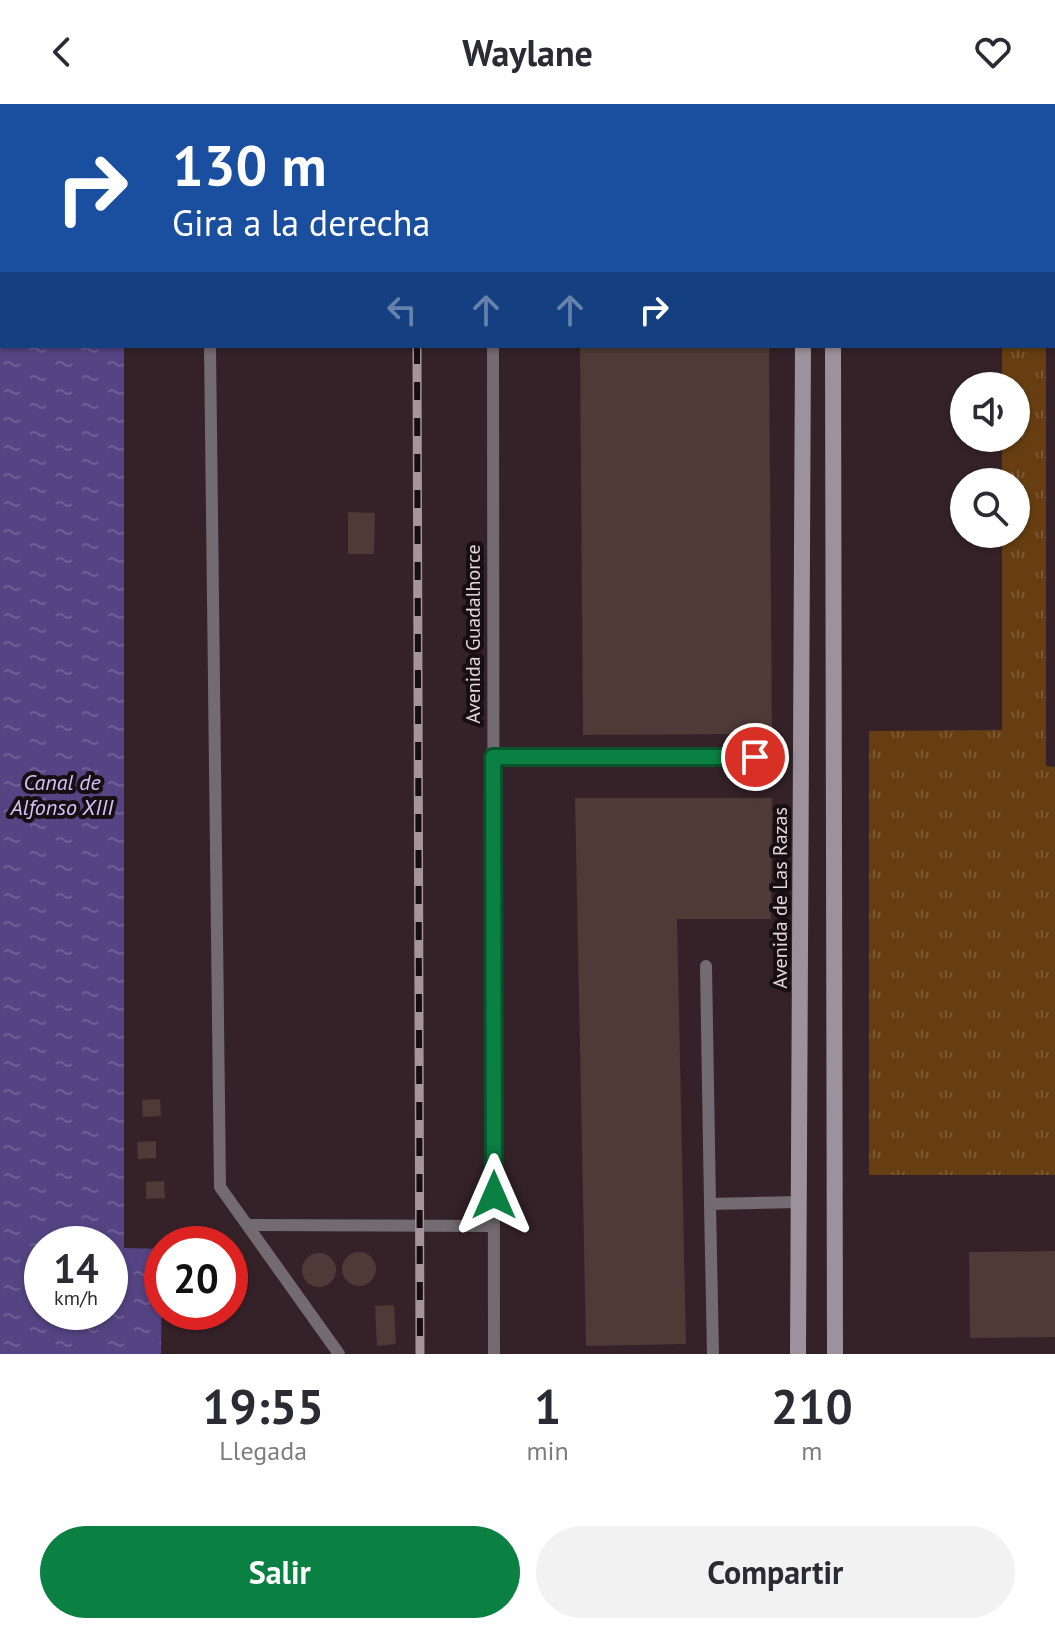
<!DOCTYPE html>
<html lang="es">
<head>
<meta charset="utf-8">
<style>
  body { margin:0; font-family:"PT Sans",sans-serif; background:#f2f2f3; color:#2b2b33; height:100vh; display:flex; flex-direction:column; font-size:30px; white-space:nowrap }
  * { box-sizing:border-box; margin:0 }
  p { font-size:26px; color:#7c7c81 }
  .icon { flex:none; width:44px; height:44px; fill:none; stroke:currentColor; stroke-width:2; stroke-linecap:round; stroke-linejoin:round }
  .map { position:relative; height:1250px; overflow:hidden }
  .drawer { display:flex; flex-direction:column; background:#fff; flex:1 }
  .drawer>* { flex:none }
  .hud { position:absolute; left:0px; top:0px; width:1056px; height:244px; box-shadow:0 2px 6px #0004; background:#1a4fa0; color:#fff; overflow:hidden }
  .controls { position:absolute; left:950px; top:268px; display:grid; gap:16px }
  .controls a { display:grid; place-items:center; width:80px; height:80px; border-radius:50%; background:#fff; box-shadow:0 2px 6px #0004; font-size:40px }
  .speed { position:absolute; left:24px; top:1122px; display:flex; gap:16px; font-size:40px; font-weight:700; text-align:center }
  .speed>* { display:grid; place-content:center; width:104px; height:104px; border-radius:50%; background:#fff; box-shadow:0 2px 6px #0004; line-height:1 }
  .speed small { font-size:20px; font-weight:400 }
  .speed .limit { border:12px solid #d22; background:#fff; color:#111 }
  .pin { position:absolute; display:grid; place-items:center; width:68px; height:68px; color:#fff; margin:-34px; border:4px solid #fff; border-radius:50%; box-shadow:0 2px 8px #0007 }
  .me { position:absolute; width:88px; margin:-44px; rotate:0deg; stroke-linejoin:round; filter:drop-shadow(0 0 6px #0008) }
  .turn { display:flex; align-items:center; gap:28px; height:168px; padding:0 40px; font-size:36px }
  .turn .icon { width:104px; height:104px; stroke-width:2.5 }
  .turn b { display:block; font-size:56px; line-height:68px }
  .lanes { display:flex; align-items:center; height:76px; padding:0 40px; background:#0003; justify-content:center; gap:40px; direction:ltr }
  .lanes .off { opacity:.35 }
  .eta { display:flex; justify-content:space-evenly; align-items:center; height:136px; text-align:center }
  .eta b { font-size:48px; font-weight:700; line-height:56px }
  .action { display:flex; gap:16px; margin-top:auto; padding:16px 40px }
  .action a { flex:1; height:92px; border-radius:48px; background:#0b8043; color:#fff; font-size:32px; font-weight:700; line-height:92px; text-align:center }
  .action a+a { background:#f2f2f3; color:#2b2b33 }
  header { display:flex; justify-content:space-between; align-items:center; height:104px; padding:0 40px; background:#fff; font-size:36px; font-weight:700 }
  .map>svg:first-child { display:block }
  .grass { fill:url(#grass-tufts) }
  .water { fill:url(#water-ripples); fill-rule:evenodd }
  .building { fill:#4e3a36 }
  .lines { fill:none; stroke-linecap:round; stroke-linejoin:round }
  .service { stroke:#726b72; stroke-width:12 }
  .minor { stroke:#726b72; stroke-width:16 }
  .secondary { stroke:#9c919c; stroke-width:16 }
  .rail-casing { stroke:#a4959a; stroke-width:9 }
  .rail { stroke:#160e11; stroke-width:6; stroke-dasharray:18; stroke-linecap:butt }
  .route-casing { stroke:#07532c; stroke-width:20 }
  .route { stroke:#0b8043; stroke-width:14 }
  .labels { text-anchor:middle; stroke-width:8; stroke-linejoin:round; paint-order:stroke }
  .street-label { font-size:20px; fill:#e3d6da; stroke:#160e11 }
  .water-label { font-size:22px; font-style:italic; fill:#d1c5fe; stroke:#160e11 }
</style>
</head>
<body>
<header><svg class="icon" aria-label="back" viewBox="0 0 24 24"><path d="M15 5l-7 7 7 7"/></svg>Waylane<svg class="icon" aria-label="heart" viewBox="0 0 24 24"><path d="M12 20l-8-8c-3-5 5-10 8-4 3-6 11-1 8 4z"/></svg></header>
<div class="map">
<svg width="1055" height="1250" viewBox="0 0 1055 1250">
  <defs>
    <pattern id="grass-tufts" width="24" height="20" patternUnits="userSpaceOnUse" patternTransform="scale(2)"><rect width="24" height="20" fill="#663e12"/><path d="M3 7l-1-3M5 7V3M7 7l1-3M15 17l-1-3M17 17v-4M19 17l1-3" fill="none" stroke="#7c5934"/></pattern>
    <pattern id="water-ripples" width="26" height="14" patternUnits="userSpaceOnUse" patternTransform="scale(2)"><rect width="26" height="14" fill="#554483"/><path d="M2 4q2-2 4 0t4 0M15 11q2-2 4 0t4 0" fill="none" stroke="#6d5e94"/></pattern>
  </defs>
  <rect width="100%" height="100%" fill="#342228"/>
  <polygon class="grass" points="1002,242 1046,242 1046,662 1055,663 1055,1071 869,1071 869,627 1002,626 1002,430 1016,430 1016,378 1002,378 1002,334 1016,334 1016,282 1002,282"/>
  <path class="water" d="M0,0H124L2,2V242H124V1144L162,1145L161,1250H0ZM42,1140H110V1208H42Z"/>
  <g class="building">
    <polygon points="769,242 772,630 583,631 580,243"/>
    <polygon points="348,408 375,409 374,450 348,450"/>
    <polygon points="575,694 772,694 771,815 677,815 686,1240 586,1242"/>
    <polygon points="160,995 161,1012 143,1013 142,996"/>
    <polygon points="156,1037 156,1054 138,1055 137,1038"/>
    <polygon points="164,1077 165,1094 146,1095 146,1078"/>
    <polygon points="1055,1147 1055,1233 970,1234 969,1148"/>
    <circle cx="359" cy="1165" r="17"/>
    <circle cx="319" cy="1166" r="17"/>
    <polygon points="394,1201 396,1240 377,1242 375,1202"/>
  </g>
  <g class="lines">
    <g class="service">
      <polyline points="207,0 207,2"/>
      <polyline points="493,0 493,2"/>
      <polyline points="1054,211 1055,211"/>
      <polyline points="210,242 220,1083 339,1250"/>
      <polyline points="493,242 494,1250"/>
      <polyline points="493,653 755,653"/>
      <polyline points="706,862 710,1100"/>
      <polyline points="248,1121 494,1122"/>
      <polyline points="713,1250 710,1100 799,1098"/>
    </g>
    <polyline class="minor" points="1033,0 1033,2"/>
    <g class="secondary">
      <polyline points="832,0 832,2"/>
      <polyline points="804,2 804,0"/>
      <polyline points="833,242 835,1250"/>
      <polyline points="798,1250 803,242"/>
    </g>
    <defs>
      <g id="rail">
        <polyline points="416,0 416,2"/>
        <polyline points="417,242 420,1250"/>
      </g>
    </defs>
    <use href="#rail" class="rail-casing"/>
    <use href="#rail" class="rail"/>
  </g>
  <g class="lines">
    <defs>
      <polyline id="route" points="494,1091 493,653 755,653"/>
    </defs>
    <use href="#route" class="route-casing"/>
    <use href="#route" class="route"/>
  </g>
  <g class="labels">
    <g class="street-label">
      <text transform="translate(473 530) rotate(-90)" y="7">Avenida Guadalhorce</text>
      <text transform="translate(780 794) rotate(-90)" y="7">Avenida de Las Razas</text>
    </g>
    <g class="water-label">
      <text x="62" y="686">Canal de<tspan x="62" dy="25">Alfonso XIII</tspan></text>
    </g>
  </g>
</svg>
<div class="controls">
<a><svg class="icon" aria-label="sound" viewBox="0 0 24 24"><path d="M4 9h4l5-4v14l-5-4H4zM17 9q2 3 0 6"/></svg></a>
<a><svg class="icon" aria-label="search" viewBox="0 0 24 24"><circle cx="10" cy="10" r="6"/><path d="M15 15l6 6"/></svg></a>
</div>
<div class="speed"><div>14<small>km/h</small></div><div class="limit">20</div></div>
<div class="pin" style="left:755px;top:653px;background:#d93025"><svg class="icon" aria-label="arrive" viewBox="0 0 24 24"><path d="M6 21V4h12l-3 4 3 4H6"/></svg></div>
<svg class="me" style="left:494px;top:1091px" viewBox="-20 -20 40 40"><path d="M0-17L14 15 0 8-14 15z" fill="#0b8043" stroke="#fff" stroke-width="4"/></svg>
<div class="hud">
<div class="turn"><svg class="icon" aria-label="right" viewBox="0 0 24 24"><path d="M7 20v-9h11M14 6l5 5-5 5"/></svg><div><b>130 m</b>Gira a la derecha</div></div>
<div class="lanes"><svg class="icon off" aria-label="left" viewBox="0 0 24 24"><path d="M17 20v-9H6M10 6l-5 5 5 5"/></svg><svg class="icon off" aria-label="ahead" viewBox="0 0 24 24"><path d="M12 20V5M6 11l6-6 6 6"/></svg><svg class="icon off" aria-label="ahead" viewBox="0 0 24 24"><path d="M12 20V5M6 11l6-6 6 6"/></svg><svg class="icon" aria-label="right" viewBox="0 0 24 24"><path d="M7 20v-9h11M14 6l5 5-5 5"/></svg></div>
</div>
</div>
<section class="drawer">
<div class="eta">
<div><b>19:55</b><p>Llegada</p></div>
<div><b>1</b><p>min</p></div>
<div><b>210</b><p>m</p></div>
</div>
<div class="action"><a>Salir</a><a>Compartir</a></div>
</section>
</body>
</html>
